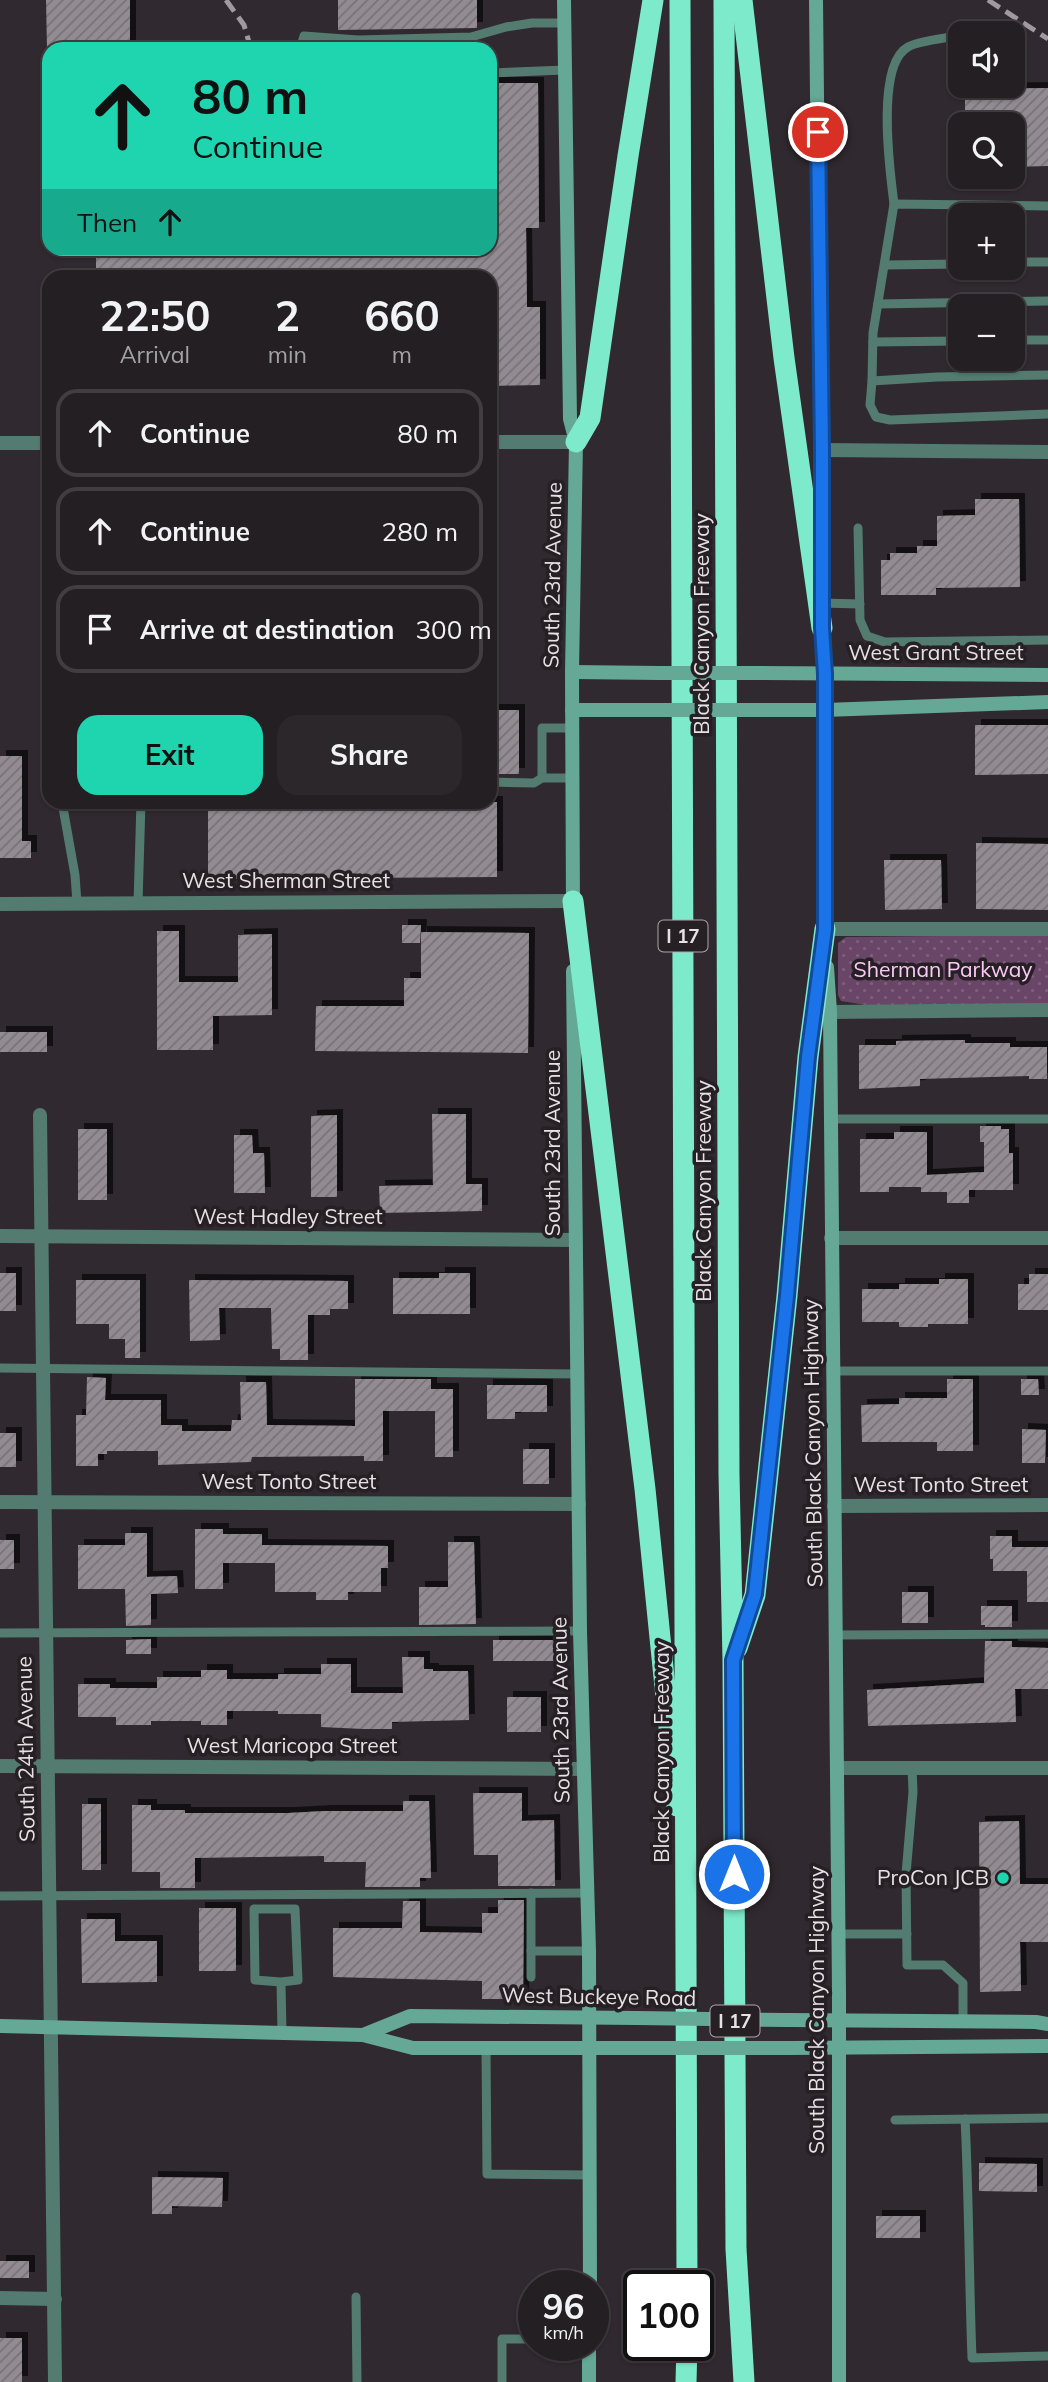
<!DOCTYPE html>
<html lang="en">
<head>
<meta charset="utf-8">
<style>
  body { margin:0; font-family:Mulish,sans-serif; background:#2c272b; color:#f1f3f6; height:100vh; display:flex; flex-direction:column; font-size:26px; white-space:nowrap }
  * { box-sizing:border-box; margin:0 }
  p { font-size:23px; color:#a3a2a6 }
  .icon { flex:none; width:38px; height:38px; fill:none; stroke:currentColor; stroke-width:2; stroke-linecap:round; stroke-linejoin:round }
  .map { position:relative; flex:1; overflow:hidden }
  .side { position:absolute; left:42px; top:270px; width:455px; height:539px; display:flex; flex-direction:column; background:#241f23; border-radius:21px; box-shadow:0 2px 5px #0004,0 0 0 2px #413d41 }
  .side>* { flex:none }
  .guide { position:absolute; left:42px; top:42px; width:455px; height:214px; border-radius:21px; box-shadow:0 2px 5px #0004,0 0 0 2px #413d41; background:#1fd5b0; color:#111; overflow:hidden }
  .tools { position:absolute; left:948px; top:21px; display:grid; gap:14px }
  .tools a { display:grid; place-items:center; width:77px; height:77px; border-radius:14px; background:#241f23; box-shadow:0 2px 5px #0004,0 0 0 2px #413d41; font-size:35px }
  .speed { position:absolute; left:518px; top:2270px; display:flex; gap:14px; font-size:35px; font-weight:700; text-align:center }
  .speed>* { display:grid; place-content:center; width:91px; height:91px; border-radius:50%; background:#241f23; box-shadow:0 2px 5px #0004,0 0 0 2px #413d41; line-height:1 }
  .speed small { font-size:18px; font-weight:400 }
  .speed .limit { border:4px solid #111; border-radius:10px; background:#fff; color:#111 }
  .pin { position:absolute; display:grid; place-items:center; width:60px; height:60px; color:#fff; margin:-30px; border:4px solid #fff; border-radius:50%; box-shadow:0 2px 7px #0007 }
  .me { position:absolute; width:77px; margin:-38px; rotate:0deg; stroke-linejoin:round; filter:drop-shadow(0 0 5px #0008) }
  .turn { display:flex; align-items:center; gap:24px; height:147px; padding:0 35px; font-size:32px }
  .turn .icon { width:91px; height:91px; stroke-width:2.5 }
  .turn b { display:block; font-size:49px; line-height:60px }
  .then { display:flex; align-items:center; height:66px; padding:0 35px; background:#0003; gap:14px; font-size:26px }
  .eta { display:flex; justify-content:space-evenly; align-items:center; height:119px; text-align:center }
  .eta b { font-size:42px; font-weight:700; line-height:49px }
  .action { display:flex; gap:14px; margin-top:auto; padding:14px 35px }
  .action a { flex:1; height:80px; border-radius:21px; background:#1fd5b0; color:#111; font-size:28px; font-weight:700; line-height:80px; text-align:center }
  .action a+a { background:#2c272b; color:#f1f3f6 }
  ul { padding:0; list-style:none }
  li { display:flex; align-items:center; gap:21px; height:88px; margin:0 14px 10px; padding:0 21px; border:4px solid #413d41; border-radius:21px }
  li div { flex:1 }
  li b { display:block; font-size:26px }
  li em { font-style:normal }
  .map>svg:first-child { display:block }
  .park { fill:url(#park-dots) }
  .building { fill:url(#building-hatch); filter:url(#shadow) }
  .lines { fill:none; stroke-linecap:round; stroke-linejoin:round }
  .service { stroke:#537b6f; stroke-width:9 }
  .minor { stroke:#537b6f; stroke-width:14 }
  .secondary { stroke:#65a895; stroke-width:14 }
  .motorway { stroke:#7eeacc; stroke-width:21 }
  .rail { stroke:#9f9a9f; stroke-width:5; stroke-dasharray:14 7; stroke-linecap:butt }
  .secondary-bridge { stroke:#65a895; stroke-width:14 }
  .route-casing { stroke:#114b97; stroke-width:18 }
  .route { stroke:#1a73e8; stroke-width:12 }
  .poi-dot { fill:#1fd5b0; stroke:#262025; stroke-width:2.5 }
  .labels { text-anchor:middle; stroke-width:7; stroke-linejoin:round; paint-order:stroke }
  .shield { fill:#262025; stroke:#aca7ab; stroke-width:2 }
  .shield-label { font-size:19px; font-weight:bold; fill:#e5e1e5 }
  .street-label { font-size:21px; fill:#e5e1e5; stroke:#262025 }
  .park-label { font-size:21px; fill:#fcc9f8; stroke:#262025 }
  .poi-label { font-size:21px; fill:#e5e1e5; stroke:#262025; text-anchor:end }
</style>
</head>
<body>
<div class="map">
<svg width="1048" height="2382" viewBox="0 0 1048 2382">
  <defs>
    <pattern id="park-dots" width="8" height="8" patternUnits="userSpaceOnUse" patternTransform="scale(1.75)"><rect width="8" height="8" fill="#694667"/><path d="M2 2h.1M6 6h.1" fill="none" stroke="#7e607d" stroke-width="1.8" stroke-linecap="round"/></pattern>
    <pattern id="building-hatch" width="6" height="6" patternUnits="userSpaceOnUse" patternTransform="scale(1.75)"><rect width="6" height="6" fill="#938b92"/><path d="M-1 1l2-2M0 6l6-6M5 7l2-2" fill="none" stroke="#787277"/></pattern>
    <filter id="shadow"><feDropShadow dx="6" dy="-6" stdDeviation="0" flood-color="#0009"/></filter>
  </defs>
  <rect width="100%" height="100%" fill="#30292f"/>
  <polygon class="park" points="1048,935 1048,1004 866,1005 841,1001 838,995 838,943 846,937"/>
  <g class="building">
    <polygon points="46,0 130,0 130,49 47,49"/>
    <polygon points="338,0 477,0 477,28 338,30"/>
    <polygon points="490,83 538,83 539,228 526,228 527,307 540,307 540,385 490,386 490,276 96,276 96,248 490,248"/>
    <polygon points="1048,88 1048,166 1013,167 1013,124 965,124 965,89"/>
    <polygon points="975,499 1019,499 1020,587 936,588 936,595 881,595 881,560 890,560 890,553 917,553 917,546 937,546 937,516 975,515"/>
    <rect x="490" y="710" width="29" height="64"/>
    <polygon points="975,725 1048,725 1048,774 975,775"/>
    <polygon points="0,756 22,756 22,841 31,841 31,858 0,858"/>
    <polygon points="208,802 497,802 497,877 208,879"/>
    <polygon points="976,843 1048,844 1048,910 976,909"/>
    <polygon points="884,860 941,860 942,909 885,910"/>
    <polygon points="402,925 421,925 420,943 402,943"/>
    <polygon points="157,931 179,931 179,982 238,982 238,935 272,934 272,1015 213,1016 213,1050 157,1050"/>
    <polygon points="421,932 529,933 528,1053 315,1051 316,1006 404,1006 404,978 421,978"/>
    <rect x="0" y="1032" width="47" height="20"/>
    <polygon points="965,1040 965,1043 1010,1043 1010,1047 1047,1047 1047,1079 1029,1079 1029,1076 920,1079 920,1086 859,1089 859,1045 896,1045 896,1041"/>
    <polygon points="432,1114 466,1114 466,1184 482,1184 482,1211 380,1213 379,1186 433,1185"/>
    <polygon points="337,1115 337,1197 311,1197 311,1116"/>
    <polygon points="980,1126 1001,1126 1001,1129 1009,1129 1009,1153 1013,1153 1013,1190 969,1190 969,1203 947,1203 947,1192 921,1192 921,1187 889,1187 889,1192 860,1192 860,1139 894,1139 894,1132 927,1132 927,1175 984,1172 984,1142 980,1142"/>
    <rect x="78" y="1129" width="29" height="71"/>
    <polygon points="234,1135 252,1135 253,1153 264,1153 265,1193 234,1193"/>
    <rect x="0" y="1273" width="16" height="38"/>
    <polygon points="439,1273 470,1273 470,1314 393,1314 393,1278 439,1278"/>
    <polygon points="1029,1274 1048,1274 1048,1310 1018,1310 1018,1284 1029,1284"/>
    <polygon points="939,1279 968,1279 968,1324 928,1324 928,1327 899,1327 899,1322 862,1322 862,1289 899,1289 899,1284 939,1284"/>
    <polygon points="76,1280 140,1280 140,1358 125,1358 125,1339 109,1339 109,1324 76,1324"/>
    <polygon points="189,1280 348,1281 348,1309 330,1309 330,1315 308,1315 308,1360 280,1360 280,1349 272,1349 271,1308 219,1308 220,1340 190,1341"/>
    <polygon points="87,1377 106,1378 105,1400 161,1400 161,1425 182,1425 182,1431 231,1431 232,1420 241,1420 240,1382 266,1382 267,1425 355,1426 355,1379 431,1379 431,1389 453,1389 453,1457 435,1457 435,1411 383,1411 383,1461 364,1461 364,1456 252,1457 251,1462 158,1465 158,1451 107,1451 107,1454 98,1454 98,1466 76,1466 76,1415 86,1415"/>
    <polygon points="947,1379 973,1379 973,1451 937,1451 937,1442 862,1442 861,1405 899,1404 899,1398 947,1398"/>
    <polygon points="1021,1379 1038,1379 1039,1395 1021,1395"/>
    <polygon points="487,1385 547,1385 547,1412 515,1412 515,1419 487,1419"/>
    <polygon points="1022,1429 1046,1430 1045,1463 1022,1463"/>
    <rect x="0" y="1433" width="16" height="34"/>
    <rect x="523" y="1449" width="26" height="35"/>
    <polygon points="195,1529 223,1529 223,1534 262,1534 262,1545 388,1546 388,1568 381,1568 381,1592 348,1592 348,1600 316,1600 316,1592 275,1592 275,1563 223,1563 223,1589 195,1589"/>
    <polygon points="125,1533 147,1533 147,1577 177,1576 178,1593 151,1594 151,1625 126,1626 125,1589 78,1589 78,1545 125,1545"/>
    <polygon points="990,1536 1012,1536 1012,1547 1048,1547 1048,1602 1027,1602 1027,1571 993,1571 993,1559 990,1559"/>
    <rect x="0" y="1540" width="14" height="29"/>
    <polygon points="448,1542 474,1542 476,1624 419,1625 419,1587 448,1587"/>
    <rect x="902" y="1592" width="26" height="31"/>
    <polygon points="981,1606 1012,1606 1012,1627 985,1627 985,1625 981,1625"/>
    <polygon points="151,1639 151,1654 126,1654 126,1640"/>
    <rect x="493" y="1640" width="65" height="21"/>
    <polygon points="985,1641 1012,1641 1012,1647 1048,1648 1048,1689 1015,1689 1016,1722 868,1726 867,1690 984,1683"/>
    <polygon points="402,1657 424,1657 424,1669 433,1669 433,1671 468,1671 469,1720 392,1722 392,1729 363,1729 321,1727 321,1714 278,1714 278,1711 227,1711 227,1725 201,1725 201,1721 151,1721 151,1725 116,1725 116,1717 78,1717 78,1684 110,1684 110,1688 157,1688 157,1677 201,1677 201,1670 227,1670 227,1679 278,1679 278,1674 321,1674 321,1664 351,1664 351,1693 403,1693"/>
    <rect x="507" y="1697" width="34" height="35"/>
    <polygon points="473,1793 522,1793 522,1821 554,1820 555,1886 498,1886 498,1855 474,1855"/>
    <polygon points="403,1801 429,1801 431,1878 420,1878 420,1887 365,1887 366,1862 324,1862 324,1856 195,1858 195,1888 160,1888 160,1872 132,1872 132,1805 151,1805 151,1810 185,1810 185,1813 289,1813 325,1811 403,1811"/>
    <rect x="82" y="1804" width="19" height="66"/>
    <polygon points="1019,1821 1020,1884 1048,1884 1048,1942 1020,1942 1021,1991 980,1992 979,1822"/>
    <polygon points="498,1900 524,1900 523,1999 482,1999 482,1981 333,1977 333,1928 402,1928 403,1901 420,1901 420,1932 482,1933 482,1913 498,1913"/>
    <rect x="199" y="1908" width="37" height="63"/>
    <polygon points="81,1919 115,1919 115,1941 157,1941 157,1982 82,1983"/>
    <polygon points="979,2163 1037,2164 1037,2192 979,2191"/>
    <polygon points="152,2177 223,2178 222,2207 172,2206 172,2214 152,2214"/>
    <rect x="876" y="2216" width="44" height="22"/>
    <rect x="0" y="2261" width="29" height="17"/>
    <rect x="0" y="2338" width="22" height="44"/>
  </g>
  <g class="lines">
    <g class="service">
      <polyline points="967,33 973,32"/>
      <polyline points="300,49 304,36 358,40 471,37 506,27 532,23 564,23"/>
      <polyline points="490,73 565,70"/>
      <path d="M894,204C890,172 875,65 908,47C917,41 948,38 961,35"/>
      <polyline points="1048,206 894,204 873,333 872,381 937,377 1048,375"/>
      <polyline points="1013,262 1048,262"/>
      <polyline points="885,265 961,264"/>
      <polyline points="878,304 1048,301"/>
      <polyline points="1013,340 1048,340"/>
      <polyline points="873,342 961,341"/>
      <polyline points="872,381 870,405 876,417 890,420 1048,414"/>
      <polyline points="858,528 860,620 867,636 885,642 1048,640"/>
      <polyline points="822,603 860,604"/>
      <polyline points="572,728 542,728 542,778 572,778"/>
      <polyline points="490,782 534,783 542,778"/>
      <polyline points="62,802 75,875 77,903"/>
      <polyline points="138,903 141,802"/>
      <polyline points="830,1119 1048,1119"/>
      <polyline points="0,1368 577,1374"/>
      <polyline points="833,1371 1048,1371"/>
      <polyline points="0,1633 580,1631"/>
      <polyline points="836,1635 1048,1634"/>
      <polyline points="912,1767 913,1792 906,1874 907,1965 943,1965 963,1983 963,2021"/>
      <polyline points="531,1893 531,1977"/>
      <polyline points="0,1896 589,1893"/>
      <polyline points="838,1934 907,1934"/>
      <polyline points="531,1951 589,1951"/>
      <polyline points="281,1982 255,1980 254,1909 295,1909 298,1980 281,1982 282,2033"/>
      <polyline points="486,2048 487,2174 590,2175"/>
      <path d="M965,2119C969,2199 969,2279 972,2358L1048,2356"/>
      <polyline points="895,2120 1048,2118"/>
      <polyline points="356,2297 357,2382"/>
      <polyline points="502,2382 502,2339 534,2339"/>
    </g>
    <g class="minor">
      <polyline points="490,442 576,442"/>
      <polyline points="0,443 49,443"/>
      <polyline points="822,450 1048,452"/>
      <polyline points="0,904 573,901"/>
      <polyline points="825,929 1048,929"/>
      <polyline points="830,1012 1048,1010"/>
      <polyline points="40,1115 55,2382"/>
      <polyline points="0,1236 575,1240"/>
      <polyline points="831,1238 1048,1238"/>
      <polyline points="0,1502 579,1504"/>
      <polyline points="834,1506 1048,1505"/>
      <polyline points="0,1766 583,1769"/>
      <polyline points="837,1768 1048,1768"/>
      <polyline points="0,2298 55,2299"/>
    </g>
    <g class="secondary">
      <polyline points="564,0 570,419 576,442 572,672 573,909"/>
      <polyline points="816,0 822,569"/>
      <polyline points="822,621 825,674 826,936"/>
      <polyline points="572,672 660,673"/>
      <polyline points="750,673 1048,675"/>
      <polyline points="572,710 659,710"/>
      <polyline points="753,710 825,710 1048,702"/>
      <polyline points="827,967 830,1012 839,1993 839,2382"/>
      <polyline points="573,971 580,1631 589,1951 590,2286"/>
      <polyline points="788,2020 1036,2022 1048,2024"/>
      <polyline points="0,2026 363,2035 413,2048 634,2048"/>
      <polyline points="363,2035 410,2016 637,2018"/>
      <polyline points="789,2048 1048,2046"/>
      <polyline points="589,2382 589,2345"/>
    </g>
    <g class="motorway">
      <polyline points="680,0 687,2286"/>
      <polyline points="724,0 729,1474 733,1660 736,2249 744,2382"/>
      <polyline points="742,0 784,358 822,628"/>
      <polyline points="576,442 590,418 628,156 653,0"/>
      <polyline points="573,901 645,1489 677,1806"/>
      <polyline points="737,1648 755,1595 787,1296 808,1057 825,929"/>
      <polyline points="686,2382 687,2345"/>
    </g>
    <g class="rail">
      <polyline points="226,0 244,25 251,49"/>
      <polyline points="988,0 1048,39"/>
    </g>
    <g class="secondary-bridge">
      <polyline points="660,673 750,673"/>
      <polyline points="659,710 753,710"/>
      <polyline points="637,2018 788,2020"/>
      <polyline points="634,2048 789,2048"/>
    </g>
  </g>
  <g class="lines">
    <defs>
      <polyline id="route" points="734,1874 733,1660 755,1594 787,1296 808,1057 825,929 825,674 822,628 822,450 818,132"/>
    </defs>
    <use href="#route" class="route-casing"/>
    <use href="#route" class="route"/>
  </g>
  <circle class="poi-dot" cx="1003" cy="1878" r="7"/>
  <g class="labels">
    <g class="shield">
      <rect x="658.5" y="920.5" width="49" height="31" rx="5"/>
      <rect x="710.5" y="2005.5" width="49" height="31" rx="5"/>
    </g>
    <g class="shield-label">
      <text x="683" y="943">I 17</text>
      <text x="735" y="2028">I 17</text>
    </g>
    <g class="street-label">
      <text transform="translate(553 575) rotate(-89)" y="7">South 23rd Avenue</text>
      <text transform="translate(702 624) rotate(-90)" y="7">Black Canyon Freeway</text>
      <text x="936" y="660">West Grant Street</text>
      <text x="286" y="888">West Sherman Street</text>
      <text transform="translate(553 1143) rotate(-90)" y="7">South 23rd Avenue</text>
      <text transform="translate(704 1191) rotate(-90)" y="7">Black Canyon Freeway</text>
      <text x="288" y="1224">West Hadley Street</text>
      <text transform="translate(813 1443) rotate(-91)" y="7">South Black Canyon Highway</text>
      <text x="289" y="1489">West Tonto Street</text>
      <text x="941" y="1492">West Tonto Street</text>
      <text transform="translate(561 1710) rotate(-91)" y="7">South 23rd Avenue</text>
      <text x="292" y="1753">West Maricopa Street</text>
      <text transform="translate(26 1749) rotate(-91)" y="7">South 24th Avenue</text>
      <text transform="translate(662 1752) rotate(-90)" y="7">Black Canyon Freeway</text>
      <text transform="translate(599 1997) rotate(1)" y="7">West Buckeye Road</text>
      <text transform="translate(817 2010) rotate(-90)" y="7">South Black Canyon Highway</text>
    </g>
    <g class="park-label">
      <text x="943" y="977">Sherman Parkway</text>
    </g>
    <g class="poi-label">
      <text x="989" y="1885">ProCon JCB</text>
    </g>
  </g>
</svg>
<div class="tools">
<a><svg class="icon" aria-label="sound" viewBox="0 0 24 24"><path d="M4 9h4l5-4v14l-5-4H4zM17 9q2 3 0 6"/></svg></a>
<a><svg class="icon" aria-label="search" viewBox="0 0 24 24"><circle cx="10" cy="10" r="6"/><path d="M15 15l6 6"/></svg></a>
<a>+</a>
<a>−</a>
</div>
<div class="speed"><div>96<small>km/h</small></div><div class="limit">100</div></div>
<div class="pin" style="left:818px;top:132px;background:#d93025"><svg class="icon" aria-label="arrive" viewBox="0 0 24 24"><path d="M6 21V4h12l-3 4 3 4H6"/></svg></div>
<svg class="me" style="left:734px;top:1874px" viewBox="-20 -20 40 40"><circle r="17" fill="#1a73e8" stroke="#fff" stroke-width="3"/><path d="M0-11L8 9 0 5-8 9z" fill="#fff"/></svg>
<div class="guide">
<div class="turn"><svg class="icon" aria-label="ahead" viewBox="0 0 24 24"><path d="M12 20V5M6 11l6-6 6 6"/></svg><div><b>80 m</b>Continue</div></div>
<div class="then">Then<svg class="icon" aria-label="ahead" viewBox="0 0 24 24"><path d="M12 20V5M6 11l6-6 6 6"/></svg></div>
</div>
<section class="side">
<div class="eta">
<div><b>22:50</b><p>Arrival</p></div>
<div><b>2</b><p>min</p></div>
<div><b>660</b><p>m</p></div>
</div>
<ul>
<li><svg class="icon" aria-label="ahead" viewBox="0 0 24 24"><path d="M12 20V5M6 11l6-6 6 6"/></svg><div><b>Continue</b></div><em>80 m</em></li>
<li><svg class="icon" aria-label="ahead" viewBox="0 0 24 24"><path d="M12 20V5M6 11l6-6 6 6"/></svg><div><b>Continue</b></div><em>280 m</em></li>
<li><svg class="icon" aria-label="arrive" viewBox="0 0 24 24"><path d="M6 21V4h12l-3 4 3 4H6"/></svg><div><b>Arrive at destination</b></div><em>300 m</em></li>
</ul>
<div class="action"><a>Exit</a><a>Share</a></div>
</section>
</div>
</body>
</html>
